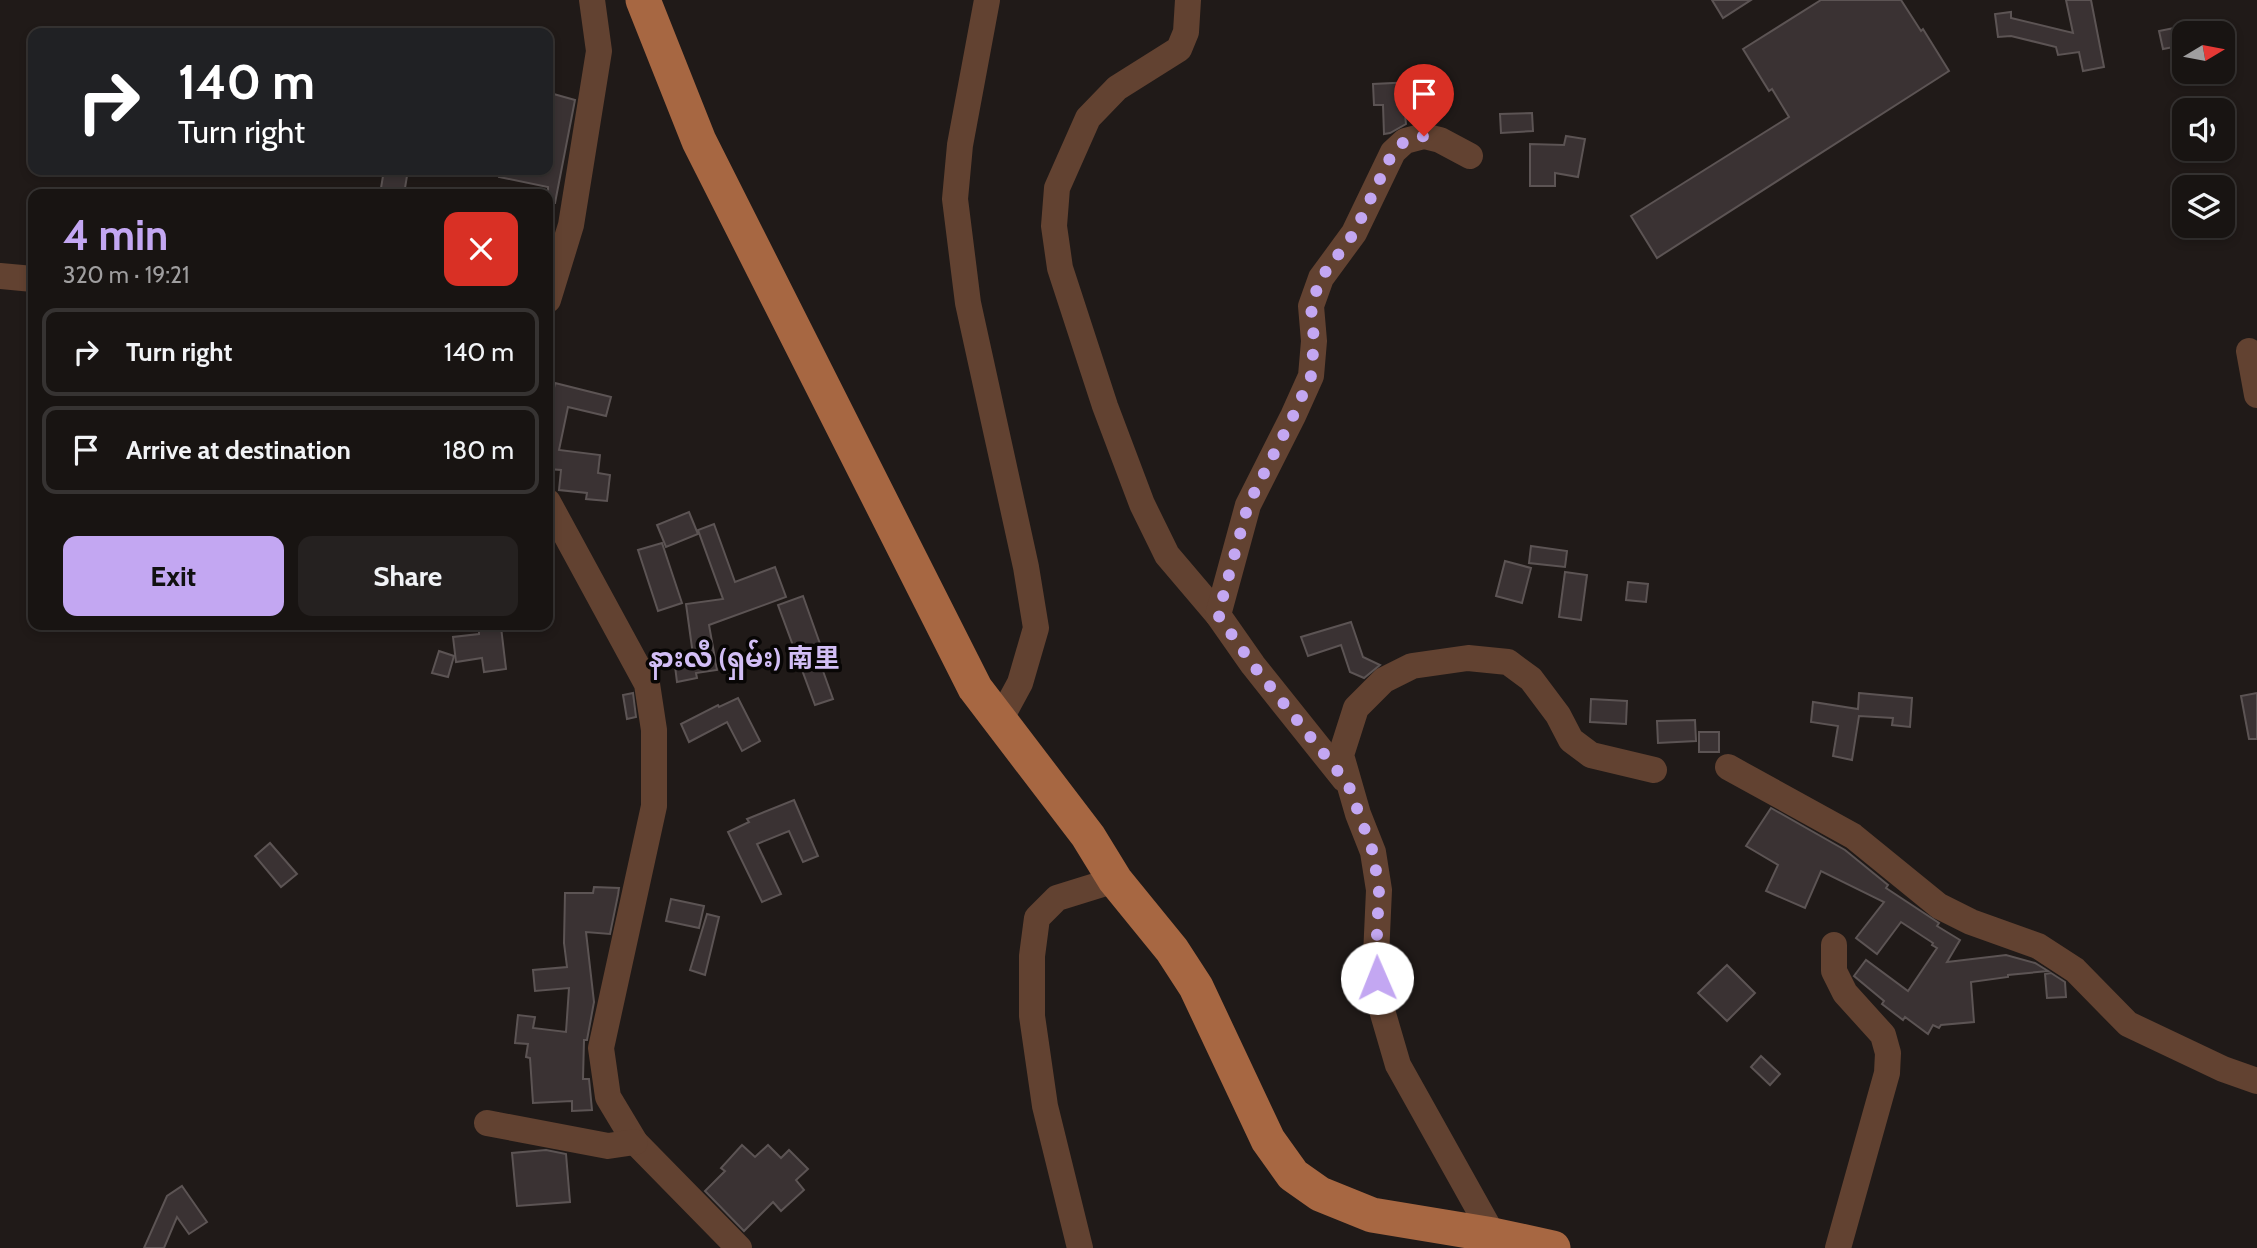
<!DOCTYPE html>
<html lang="en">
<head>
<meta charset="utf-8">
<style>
  body { margin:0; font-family:Cabin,"Noto Sans SC","Noto Sans Myanmar",sans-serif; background:#252120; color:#f1f3f6; height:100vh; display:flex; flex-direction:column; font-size:26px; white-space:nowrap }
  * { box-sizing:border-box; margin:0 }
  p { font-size:23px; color:#9f9e9f }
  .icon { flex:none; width:38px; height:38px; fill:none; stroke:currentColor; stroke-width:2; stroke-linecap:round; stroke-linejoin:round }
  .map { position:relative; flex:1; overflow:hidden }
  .details { position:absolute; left:28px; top:189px; width:525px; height:441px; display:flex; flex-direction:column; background:#181412; border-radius:14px; box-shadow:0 4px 10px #0003,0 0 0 2px #363332 }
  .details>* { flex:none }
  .hud { position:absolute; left:28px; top:28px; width:525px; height:147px; border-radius:14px; box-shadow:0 4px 10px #0003,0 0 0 2px #363332; background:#202124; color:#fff; overflow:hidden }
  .needle { width:46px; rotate:80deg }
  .tools { position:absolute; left:2172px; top:21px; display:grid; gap:14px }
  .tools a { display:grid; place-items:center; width:63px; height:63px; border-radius:14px; background:#181412; box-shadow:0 4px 10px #0003,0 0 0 2px #363332; font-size:35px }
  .pin { position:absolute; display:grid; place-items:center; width:60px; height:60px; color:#fff; margin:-72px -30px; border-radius:50% 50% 50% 0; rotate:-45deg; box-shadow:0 0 7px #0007 }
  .pin .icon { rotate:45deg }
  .me { position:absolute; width:77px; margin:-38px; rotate:359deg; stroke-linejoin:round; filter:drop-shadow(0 0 5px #0008) }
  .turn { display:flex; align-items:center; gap:24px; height:147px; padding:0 35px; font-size:32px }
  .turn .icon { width:91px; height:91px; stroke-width:2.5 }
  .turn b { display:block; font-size:49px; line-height:60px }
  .round { display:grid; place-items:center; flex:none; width:74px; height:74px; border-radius:14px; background:#252120 }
  .summary { display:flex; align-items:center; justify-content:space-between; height:119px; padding:0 35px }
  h1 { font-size:42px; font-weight:800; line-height:52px; color:#c3a7f2 }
  .primary-button { display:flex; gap:14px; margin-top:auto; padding:14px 35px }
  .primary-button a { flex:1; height:80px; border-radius:14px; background:#c3a7f2; color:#111; font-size:28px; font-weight:800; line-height:80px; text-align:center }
  .primary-button a+a { background:#252120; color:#f1f3f6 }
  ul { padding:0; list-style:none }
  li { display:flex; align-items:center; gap:21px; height:88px; margin:0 14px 10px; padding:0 21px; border:4px solid #363332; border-radius:14px }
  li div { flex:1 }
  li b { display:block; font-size:26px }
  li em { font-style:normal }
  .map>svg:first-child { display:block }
  .building { fill:#3a3233; stroke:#5c5454; stroke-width:2 }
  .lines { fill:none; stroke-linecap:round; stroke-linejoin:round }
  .minor { stroke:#624231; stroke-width:26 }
  .major { stroke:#a76742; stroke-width:35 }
  .route { stroke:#c3a7f2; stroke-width:12; stroke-dasharray:0 21.6 }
  .labels { text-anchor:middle; stroke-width:7; stroke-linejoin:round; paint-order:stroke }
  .quarter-label { font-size:26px; font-weight:bold; fill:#d2bef6; stroke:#080605 }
</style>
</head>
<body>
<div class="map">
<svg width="2257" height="1248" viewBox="0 0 2257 1248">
  <rect width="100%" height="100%" fill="#201a18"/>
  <g class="building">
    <polygon points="1712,0 1751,0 1723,18"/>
    <polygon points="1821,0 1901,0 1921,31 1923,29 1949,71 1657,258 1631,216 1789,117 1772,89 1769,91 1743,49"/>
    <polygon points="2066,0 2091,0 2104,67 2083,71 2079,52 2058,55 2056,47 2011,36 1998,37 1995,14 2011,12 2011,18 2073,33"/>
    <polygon points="2184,26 2184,45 2163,49 2159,31"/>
    <polygon points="1434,81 1435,102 1404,104 1406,124 1390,133 1384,134 1383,105 1374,105 1373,84"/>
    <polygon points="550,93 575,100 555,203 548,203 548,187 499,177 500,170 548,170 548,101"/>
    <polygon points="1532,113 1533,131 1501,133 1500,114"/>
    <polygon points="1566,136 1585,139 1578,177 1555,173 1555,186 1530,186 1530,144 1564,145"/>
    <polygon points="384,170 408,170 404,194 380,194"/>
    <polygon points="555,383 611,397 606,416 568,407 559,450 600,455 598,473 610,475 607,501 586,499 587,493 559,490 561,470 548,469 548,403 551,403"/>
    <polygon points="689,512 698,534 666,547 657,525"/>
    <polygon points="714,524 735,582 775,567 786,597 709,625 717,670 696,673 697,678 677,682 675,666 694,662 686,604 723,599 698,530"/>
    <polygon points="662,543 682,603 658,611 638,550"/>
    <polygon points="1531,546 1567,551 1565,567 1529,563"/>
    <polygon points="1505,561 1531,568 1522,603 1496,596"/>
    <polygon points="1565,572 1587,575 1581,620 1559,617"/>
    <polygon points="1628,582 1648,584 1646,602 1626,600"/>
    <polygon points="803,596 829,669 823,671 833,699 815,705 778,605"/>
    <polygon points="1351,622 1363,657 1380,665 1364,678 1350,672 1341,645 1308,656 1301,637"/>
    <polygon points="501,627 506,669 484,672 482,658 456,662 453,637 479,634 479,629"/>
    <polygon points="439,651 454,656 448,677 432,673"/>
    <polygon points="633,693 636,717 627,719 623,695"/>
    <polygon points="1859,693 1912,698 1910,727 1892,725 1893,718 1859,716 1852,760 1833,756 1838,726 1811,722 1813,702 1858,709"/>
    <polygon points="2257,693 2257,739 2249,739 2241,696"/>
    <polygon points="738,698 760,741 742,751 727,722 689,742 681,724 718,705 719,707"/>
    <polygon points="1591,699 1627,701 1626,724 1590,722"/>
    <polygon points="1695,720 1696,741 1658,743 1657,721"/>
    <rect x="1699" y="732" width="20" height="20"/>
    <polygon points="794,800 818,856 803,862 789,831 757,844 781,894 762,902 728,832 749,822 747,819"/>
    <polygon points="1771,808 1845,850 1888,885 1886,888 1939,923 1937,926 1960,940 1947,962 2006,955 2035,963 2048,971 2008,975 2008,977 1971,982 1974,1022 1941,1025 1939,1028 1933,1025 1928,1034 1905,1017 1903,1020 1882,1004 1884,1001 1854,976 1866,960 1908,991 1937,948 1932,945 1933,943 1901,922 1877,954 1856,938 1884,902 1821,871 1805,908 1766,891 1778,865 1746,846"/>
    <polygon points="270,843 297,874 281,887 255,856"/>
    <polygon points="594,887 619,888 618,895 610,934 586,932 594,1002 587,1040 584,1040 583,1079 589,1079 592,1110 572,1111 572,1101 533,1103 530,1058 526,1057 528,1044 515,1043 518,1015 535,1017 533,1028 566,1032 569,988 535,991 533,970 567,967 564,943 565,893 593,893"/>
    <polygon points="671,899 704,906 699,928 666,921"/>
    <polygon points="707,914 719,917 705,975 690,970"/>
    <polygon points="1727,965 1755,993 1727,1021 1698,993"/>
    <polygon points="2051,973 2065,982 2066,997 2047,998 2045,974"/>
    <polygon points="1761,1056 1780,1074 1770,1085 1751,1067"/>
    <polygon points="742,1145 755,1157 768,1145 781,1158 789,1150 808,1169 796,1180 804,1190 781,1211 773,1202 744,1231 705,1191 725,1171 721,1168"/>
    <polygon points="546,1150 566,1154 570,1202 517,1206 512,1153"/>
    <polygon points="182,1186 207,1222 189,1234 177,1217 164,1248 144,1248 167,1196"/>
  </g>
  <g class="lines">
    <g class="minor">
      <polyline points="987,0 960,145 955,199 968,303 1026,567 1036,628 1020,683 1000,720"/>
      <polyline points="1188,0 1186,32 1179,49 1117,88 1088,118 1057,188 1054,226 1060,268 1105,406 1142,504 1167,555 1218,615"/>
      <polyline points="0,276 33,279"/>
      <polyline points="548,300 571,225 599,51 592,0"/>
      <polyline points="2249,351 2257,395"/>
      <polyline points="548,502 647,684 654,730 654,806 601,1048 608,1097 635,1142 739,1248"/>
      <polyline points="1728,767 1853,836 1939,906 1971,922 2038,946 2075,970 2128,1024 2223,1069 2257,1081"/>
      <polyline points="1344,779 1253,665 1218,615 1248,505 1293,416 1311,376 1314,341 1311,306 1321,278 1354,233 1393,152 1405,141 1424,136 1440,140 1470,156"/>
      <polyline points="1834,945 1834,971 1845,993 1883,1035 1888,1053 1887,1073 1838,1248"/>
      <polyline points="487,1123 608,1146 635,1142"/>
      <polyline points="1493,1235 1398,1065 1379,1000 1376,956 1379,890 1373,852 1358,814 1341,755 1356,708 1384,680 1412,666 1468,658 1508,662 1531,679 1558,715 1571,740 1591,755 1654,770"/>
      <polyline points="1080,1248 1045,1106 1032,1016 1032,956 1037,918 1057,898 1115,880"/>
    </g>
    <polyline class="major" points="643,0 699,141 975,688 1088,836 1115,880 1172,950 1196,987 1268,1140 1293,1175 1320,1194 1372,1215 1493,1235 1553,1248"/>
  </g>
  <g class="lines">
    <polyline class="route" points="1377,978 1376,956 1379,890 1373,852 1348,784 1253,665 1218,615 1248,505 1293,416 1311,376 1314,341 1311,306 1321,278 1354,233 1393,152 1405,141 1424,136"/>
  </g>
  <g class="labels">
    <g class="quarter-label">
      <text x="744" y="667">နားလီ (ရှမ်း) 南里</text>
    </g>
  </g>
</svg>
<div class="tools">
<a><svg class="needle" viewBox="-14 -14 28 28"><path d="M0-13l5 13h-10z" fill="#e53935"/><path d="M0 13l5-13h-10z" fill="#9f9e9f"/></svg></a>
<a><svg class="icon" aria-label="sound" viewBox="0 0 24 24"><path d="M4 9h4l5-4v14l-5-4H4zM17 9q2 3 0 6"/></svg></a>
<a><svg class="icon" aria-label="layers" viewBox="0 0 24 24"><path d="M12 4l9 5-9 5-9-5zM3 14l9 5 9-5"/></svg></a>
</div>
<div class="pin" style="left:1424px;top:136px;background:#d93025"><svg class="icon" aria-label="arrive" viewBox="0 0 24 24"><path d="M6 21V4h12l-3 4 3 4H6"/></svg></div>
<svg class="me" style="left:1377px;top:978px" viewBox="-20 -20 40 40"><circle r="19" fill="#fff"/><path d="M0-13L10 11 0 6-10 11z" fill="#c3a7f2"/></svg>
<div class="hud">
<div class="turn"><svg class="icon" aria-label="right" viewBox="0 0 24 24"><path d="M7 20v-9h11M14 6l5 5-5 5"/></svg><div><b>140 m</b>Turn right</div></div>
</div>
<section class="details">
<div class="summary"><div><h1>4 min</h1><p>320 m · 19:21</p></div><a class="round" style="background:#d93025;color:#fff"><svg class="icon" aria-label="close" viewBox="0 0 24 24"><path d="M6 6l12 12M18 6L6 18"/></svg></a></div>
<ul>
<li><svg class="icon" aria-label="right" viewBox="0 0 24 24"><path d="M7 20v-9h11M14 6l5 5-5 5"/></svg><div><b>Turn right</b></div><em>140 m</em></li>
<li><svg class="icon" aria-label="arrive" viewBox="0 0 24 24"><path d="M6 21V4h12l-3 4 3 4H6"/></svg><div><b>Arrive at destination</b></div><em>180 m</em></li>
</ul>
<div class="primary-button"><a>Exit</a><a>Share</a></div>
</section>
</div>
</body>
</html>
